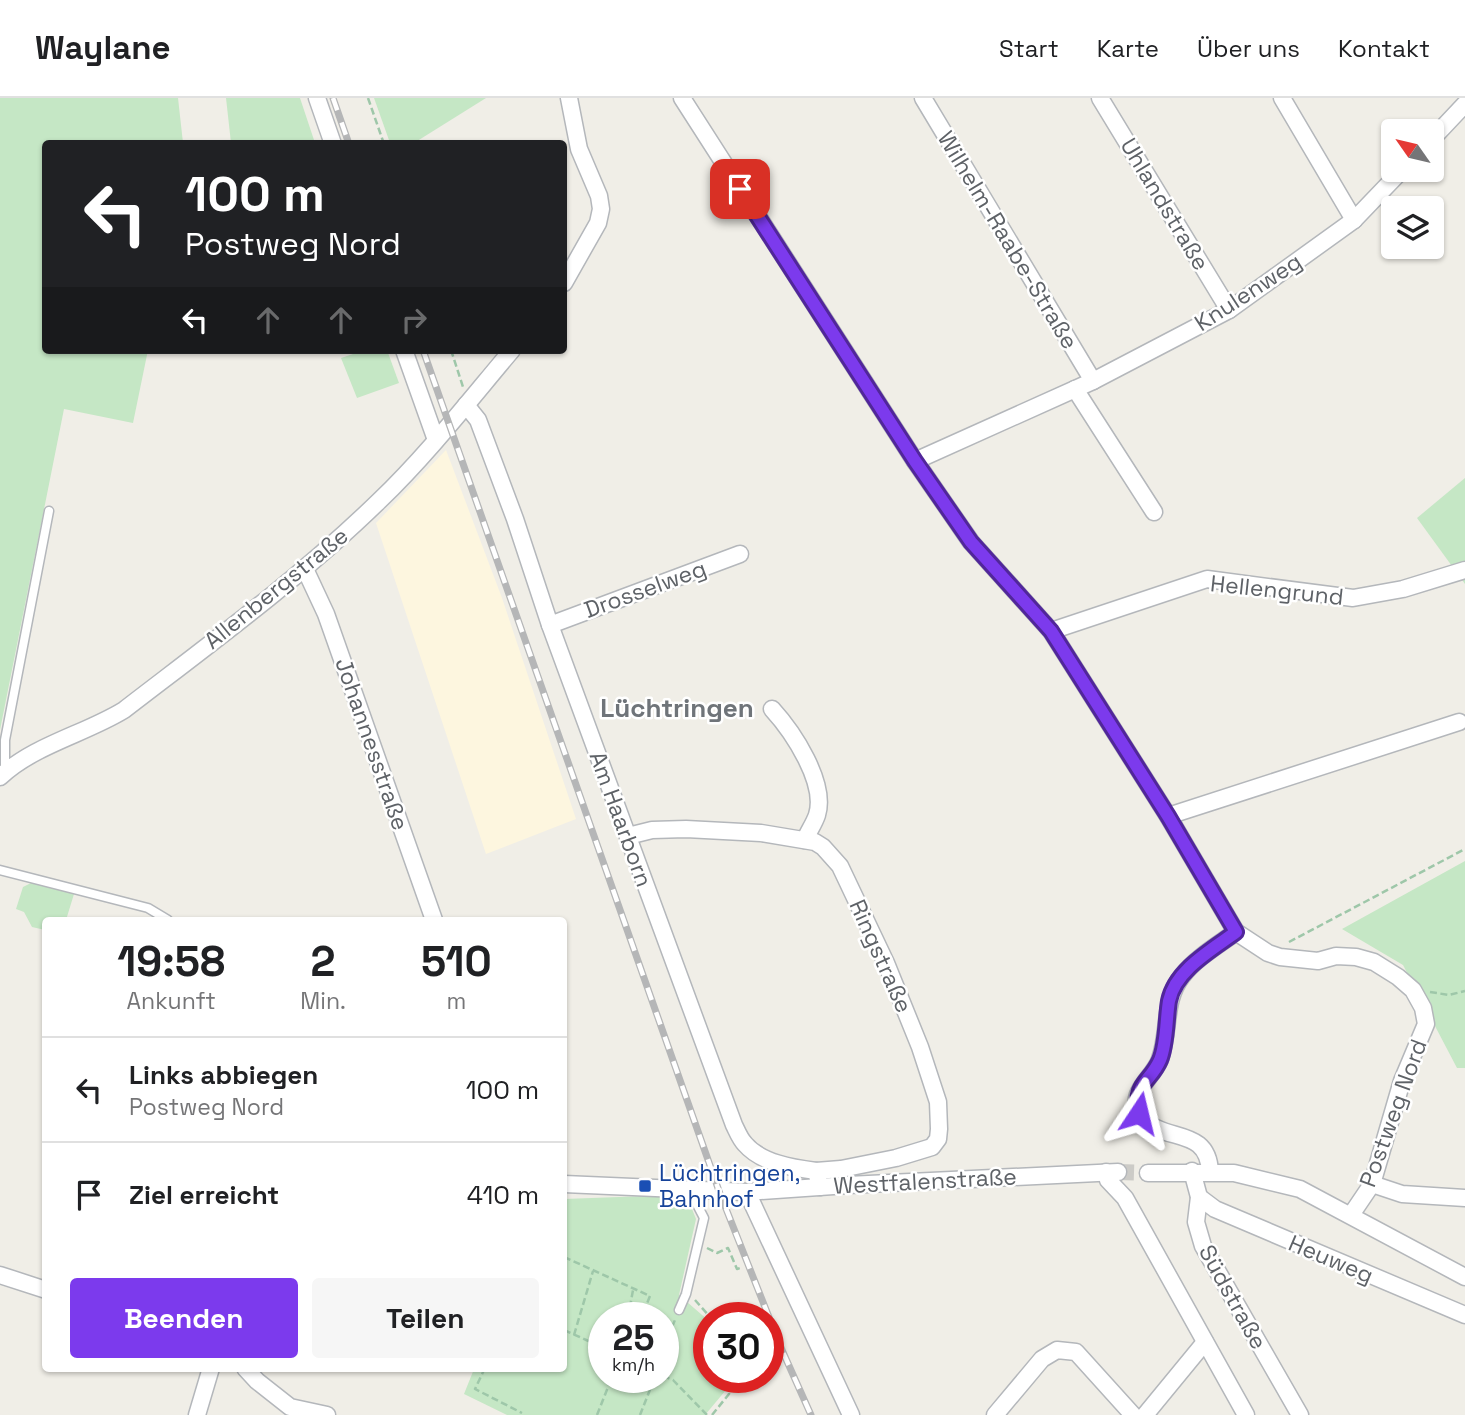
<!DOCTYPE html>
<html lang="de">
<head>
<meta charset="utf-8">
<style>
  body { margin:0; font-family:"Space Grotesk",sans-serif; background:#f6f6f6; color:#202124; height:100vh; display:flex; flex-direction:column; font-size:26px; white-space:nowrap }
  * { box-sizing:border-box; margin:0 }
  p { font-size:23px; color:#757577 }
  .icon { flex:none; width:38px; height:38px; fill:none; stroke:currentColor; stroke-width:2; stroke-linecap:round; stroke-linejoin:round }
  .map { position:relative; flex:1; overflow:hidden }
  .details { position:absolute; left:42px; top:819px; width:525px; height:455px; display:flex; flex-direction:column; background:#fff; border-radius:7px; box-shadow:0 2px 5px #0004 }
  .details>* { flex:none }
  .top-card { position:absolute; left:42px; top:42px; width:525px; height:214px; border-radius:7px; box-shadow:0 2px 5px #0004; background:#202124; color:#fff; overflow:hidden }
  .needle { width:46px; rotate:304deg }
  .fabs { position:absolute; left:1381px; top:21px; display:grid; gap:14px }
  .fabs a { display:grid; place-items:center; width:63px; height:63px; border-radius:7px; background:#fff; box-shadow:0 2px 5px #0004; font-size:35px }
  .speed { position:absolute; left:588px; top:1204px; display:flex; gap:14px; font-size:35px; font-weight:700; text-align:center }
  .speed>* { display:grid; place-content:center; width:91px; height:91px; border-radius:50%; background:#fff; box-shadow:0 2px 5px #0004; line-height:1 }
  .speed small { font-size:18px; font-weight:400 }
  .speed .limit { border:10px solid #d22; background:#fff; color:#111 }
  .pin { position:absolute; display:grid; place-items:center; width:60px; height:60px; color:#fff; margin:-30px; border-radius:14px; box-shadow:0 4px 10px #0006 }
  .me { position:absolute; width:77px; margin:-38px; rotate:10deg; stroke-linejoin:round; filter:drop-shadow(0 0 5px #0008) }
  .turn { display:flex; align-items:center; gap:24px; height:147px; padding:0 28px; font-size:32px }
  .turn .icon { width:91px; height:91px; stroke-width:2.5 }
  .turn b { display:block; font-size:49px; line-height:60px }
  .lanes { display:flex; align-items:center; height:66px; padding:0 28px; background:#0003; justify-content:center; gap:35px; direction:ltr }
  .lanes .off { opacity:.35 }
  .eta { display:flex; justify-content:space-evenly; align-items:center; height:119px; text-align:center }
  .eta b { font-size:42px; font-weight:700; line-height:49px }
  .cta { display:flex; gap:14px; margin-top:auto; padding:14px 28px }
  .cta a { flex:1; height:80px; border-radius:7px; background:#7c3aed; color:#fff; font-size:28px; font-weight:700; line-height:80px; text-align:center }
  .cta a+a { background:#f6f6f6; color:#202124 }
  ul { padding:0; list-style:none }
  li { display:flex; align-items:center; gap:21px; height:105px; padding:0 28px; border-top:2px solid #e0e0e0 }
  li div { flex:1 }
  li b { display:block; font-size:26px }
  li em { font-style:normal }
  header { display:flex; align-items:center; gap:42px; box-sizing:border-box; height:98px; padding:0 35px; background:#fff; border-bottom:2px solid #e0e0e0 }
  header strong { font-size:33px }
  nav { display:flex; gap:38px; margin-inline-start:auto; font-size:24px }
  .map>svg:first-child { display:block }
  .commercial { fill:#fdf6df }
  .green { fill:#c5e7c5; fill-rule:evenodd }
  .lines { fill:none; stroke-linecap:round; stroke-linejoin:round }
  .street-tunnel { stroke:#cccbc7; stroke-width:16; stroke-dasharray:16 8; stroke-linecap:butt }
  .lane-casing { stroke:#b4b7bb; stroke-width:11 }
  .street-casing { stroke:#b4b7bb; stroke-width:19 }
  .path { stroke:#9ec7a9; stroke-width:2.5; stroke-dasharray:7 3.5; stroke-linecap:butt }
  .lane { stroke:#fff; stroke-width:8 }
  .street { stroke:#fff; stroke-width:16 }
  .rail-casing { stroke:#b5b6b7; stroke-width:7 }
  .rail { stroke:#fff; stroke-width:4.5; stroke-dasharray:13; stroke-linecap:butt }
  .route-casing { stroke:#51269a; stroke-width:18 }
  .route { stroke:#7c3aed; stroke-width:12 }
  .transit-dot { fill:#1a4fb4; stroke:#fff; stroke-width:2.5 }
  .labels { text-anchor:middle; stroke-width:5; stroke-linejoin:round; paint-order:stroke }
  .street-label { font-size:23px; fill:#5e6267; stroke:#fff }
  .transit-label { font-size:23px; fill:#164399; stroke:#fff; text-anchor:start }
  .quarter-label { font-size:26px; font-weight:bold; fill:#6f7479; stroke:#fff }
</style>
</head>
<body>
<header>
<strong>Waylane</strong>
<nav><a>Start</a><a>Karte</a><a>Über uns</a><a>Kontakt</a></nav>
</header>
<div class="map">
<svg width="1465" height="1317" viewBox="0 0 1465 1317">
  <rect width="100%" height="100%" fill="#f0eee7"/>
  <polygon class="commercial" points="446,352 502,500 576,721 486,756 376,425"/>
  <g class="green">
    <polygon points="0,0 178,0 183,45 46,46 46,252 148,252 133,325 64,311 0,632"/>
    <polygon points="226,0 300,0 315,45 231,45"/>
    <polygon points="374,0 486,0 414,45 390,45"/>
    <polygon points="365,252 387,252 399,285 357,300 341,260"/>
    <polygon points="1465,380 1465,486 1417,420"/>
    <polygon points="1465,763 1465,970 1457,970 1403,867 1342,831"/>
    <polygon points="33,784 74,796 66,822 46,822 45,832 32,829 24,814 16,811 23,789"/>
    <path d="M674,1097L690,1106L696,1121L679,1197L709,1223V1279H725L726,1292L705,1317H507L464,1296L474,1271L564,1270V1101ZM604,1220H663V1279H604Z"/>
  </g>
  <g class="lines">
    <polyline class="street-tunnel" points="1118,1074 1148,1075"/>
    <defs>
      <g id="lane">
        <polyline points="5,675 5,642 49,413"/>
        <polyline points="0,772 148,810 168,822"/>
        <polyline points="679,1212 686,1196 704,1120 690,1093"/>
      </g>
      <g id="street">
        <polyline points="317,0 333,46"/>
        <polyline points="682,0 915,363 971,444 1051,533 1168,718 1236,834 1268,855 1280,859 1318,863 1336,858 1356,859 1374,864 1398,879 1413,892 1423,910 1426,926 1402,983 1372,1086 1351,1117"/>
        <polyline points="923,0 1093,283"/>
        <polyline points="1100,0 1229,212"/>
        <polyline points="1282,0 1354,122"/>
        <polyline points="1432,41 1465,6"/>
        <polyline points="564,185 598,125 601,111 599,98 579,51 569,0"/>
        <polyline points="404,252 436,342"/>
        <polyline points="1075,291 1154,414"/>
        <path d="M466,307L478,322L515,421L550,527L734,1027C737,1033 740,1041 745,1046C761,1065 793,1070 816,1073L820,1089"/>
        <polyline points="915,363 1093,283 1229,212 1354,122 1402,72"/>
        <polyline points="305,471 326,516 434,822"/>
        <polyline points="550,527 740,456"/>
        <polyline points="1051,533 1207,481 1353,500 1403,491 1465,472"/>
        <path d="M772,611C793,634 827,685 817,717C814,726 808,734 805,742"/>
        <path d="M0,679C34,647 85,636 124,612C211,545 300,480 379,403C427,357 469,303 512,252"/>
        <polyline points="1168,718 1459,624"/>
        <polyline points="628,738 652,732 686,731 761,735 815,744 823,749 840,768 886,865 920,949 938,1004 939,1031 938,1041 932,1049 896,1060 841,1071 816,1073"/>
        <polyline points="1192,1073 1199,1099 1196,1124 1203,1148 1300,1317"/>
        <polyline points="1106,1074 1108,1082 1125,1100 1246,1317"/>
        <path d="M1210,1074C1208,1026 1161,1047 1141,1017C1126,994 1154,980 1160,961C1170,933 1163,902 1182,878C1196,860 1218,847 1236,834"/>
        <polyline points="1148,1075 1234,1075 1300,1091 1465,1179"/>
        <polyline points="564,1086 747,1094 848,1087 1118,1074"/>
        <polyline points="1372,1086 1402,1096 1465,1100"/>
        <polyline points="747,1094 851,1317"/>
        <polyline points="1199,1099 1215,1111 1465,1217"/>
        <polyline points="0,1177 46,1192"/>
        <polyline points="245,1270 257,1283 290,1309 327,1317"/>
        <polyline points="197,1317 211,1270"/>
        <polyline points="995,1317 1042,1261 1057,1252 1076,1254 1133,1317"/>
        <polyline points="1145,1317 1205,1244"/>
      </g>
    </defs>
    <use href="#lane" class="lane-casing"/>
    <use href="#street" class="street-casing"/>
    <g class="path">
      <polyline points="368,0 384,46"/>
      <polyline points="451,252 463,289"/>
      <polyline points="1289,844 1465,751"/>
      <polyline points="1430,894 1449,897 1465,893"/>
      <polyline points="707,1150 717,1155 728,1150 737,1171 740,1170"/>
      <polyline points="564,1159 650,1198 644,1213 655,1220"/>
      <polyline points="695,1202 711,1220"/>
      <polyline points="628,1220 633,1192"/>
      <polyline points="663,1224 672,1229 675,1222"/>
      <polyline points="564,1232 604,1250"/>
      <polyline points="574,1237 593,1173"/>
      <polyline points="663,1245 672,1229"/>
      <polyline points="604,1246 601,1254 604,1268"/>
      <polyline points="485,1270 475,1291 522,1315"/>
      <polyline points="663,1278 673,1282 707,1317"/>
      <polyline points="597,1317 612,1279"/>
      <polyline points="640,1317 655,1279"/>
      <polyline points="712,1317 729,1296 730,1279"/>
    </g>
    <use href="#lane" class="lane"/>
    <use href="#street" class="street"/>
    <defs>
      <g id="rail">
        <polyline points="333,0 349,46"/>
        <polyline points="423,252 719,1093 782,1252 811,1317"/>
      </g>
    </defs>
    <use href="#rail" class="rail-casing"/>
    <use href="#rail" class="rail"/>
  </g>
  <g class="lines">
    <defs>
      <path id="route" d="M740,91L915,363L971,444L1051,533L1168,718L1236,834C1213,851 1175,872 1169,903C1166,921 1167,945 1160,962C1150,985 1134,984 1139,1015"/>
    </defs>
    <use href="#route" class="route-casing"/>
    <use href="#route" class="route"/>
  </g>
  <rect class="transit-dot" x="638" y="1081" width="14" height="14" rx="3.5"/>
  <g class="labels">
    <g class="street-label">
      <text transform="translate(1165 106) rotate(59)" y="8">Uhlandstraße</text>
      <text transform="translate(1008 142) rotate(59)" y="8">Wilhelm-Raabe-Straße</text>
      <text transform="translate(1248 194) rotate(-33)" y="8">Knulenweg</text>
      <text transform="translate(276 490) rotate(-39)" y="8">Allenbergstraße</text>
      <text transform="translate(645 491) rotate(-20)" y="8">Drosselweg</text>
      <text transform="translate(1277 492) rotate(6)" y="8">Hellengrund</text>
      <text transform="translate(372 646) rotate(71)" y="8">Johannesstraße</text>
      <text transform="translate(621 721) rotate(70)" y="8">Am Haarborn</text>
      <text transform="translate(881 858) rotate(66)" y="8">Ringstraße</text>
      <text transform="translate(1393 1015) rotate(-70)" y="8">Postweg Nord</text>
      <text transform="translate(925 1083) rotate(-3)" y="8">Westfalenstraße</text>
      <text transform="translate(1331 1161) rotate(23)" y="8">Heuweg</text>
      <text transform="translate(1233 1199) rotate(61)" y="8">Südstraße</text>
    </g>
    <g class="transit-label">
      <text x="659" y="1083">Lüchtringen,<tspan x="659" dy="26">Bahnhof</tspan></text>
    </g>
    <g class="quarter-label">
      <text x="677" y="619">Lüchtringen</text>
    </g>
  </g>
</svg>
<div class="fabs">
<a><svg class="needle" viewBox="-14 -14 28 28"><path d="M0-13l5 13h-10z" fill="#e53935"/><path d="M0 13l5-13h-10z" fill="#757577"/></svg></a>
<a><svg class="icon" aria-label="layers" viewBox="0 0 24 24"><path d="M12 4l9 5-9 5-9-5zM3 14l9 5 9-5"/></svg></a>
</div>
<div class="speed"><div>25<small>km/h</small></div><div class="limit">30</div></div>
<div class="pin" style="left:740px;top:91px;background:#d93025"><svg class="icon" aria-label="arrive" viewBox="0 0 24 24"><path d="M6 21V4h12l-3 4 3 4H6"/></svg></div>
<svg class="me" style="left:1139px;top:1015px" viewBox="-20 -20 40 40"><path d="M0-17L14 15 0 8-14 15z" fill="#7c3aed" stroke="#fff" stroke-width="4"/></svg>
<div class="top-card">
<div class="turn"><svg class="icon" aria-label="left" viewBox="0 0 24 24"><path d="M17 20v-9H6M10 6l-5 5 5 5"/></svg><div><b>100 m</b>Postweg Nord</div></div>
<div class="lanes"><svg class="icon" aria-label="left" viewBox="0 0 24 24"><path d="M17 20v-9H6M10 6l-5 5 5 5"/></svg><svg class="icon off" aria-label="ahead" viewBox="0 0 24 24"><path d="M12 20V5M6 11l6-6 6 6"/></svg><svg class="icon off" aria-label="ahead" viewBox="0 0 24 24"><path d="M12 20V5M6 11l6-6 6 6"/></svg><svg class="icon off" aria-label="right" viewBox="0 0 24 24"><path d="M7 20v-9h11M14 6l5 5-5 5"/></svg></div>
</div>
<section class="details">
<div class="eta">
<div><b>19:58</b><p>Ankunft</p></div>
<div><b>2</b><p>Min.</p></div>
<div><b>510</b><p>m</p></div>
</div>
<ul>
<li><svg class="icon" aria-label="left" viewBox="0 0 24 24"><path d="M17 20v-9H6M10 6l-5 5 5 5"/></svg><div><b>Links abbiegen</b><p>Postweg Nord</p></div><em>100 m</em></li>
<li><svg class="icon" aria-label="arrive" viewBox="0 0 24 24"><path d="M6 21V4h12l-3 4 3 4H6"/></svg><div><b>Ziel erreicht</b></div><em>410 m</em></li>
</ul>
<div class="cta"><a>Beenden</a><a>Teilen</a></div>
</section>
</div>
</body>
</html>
